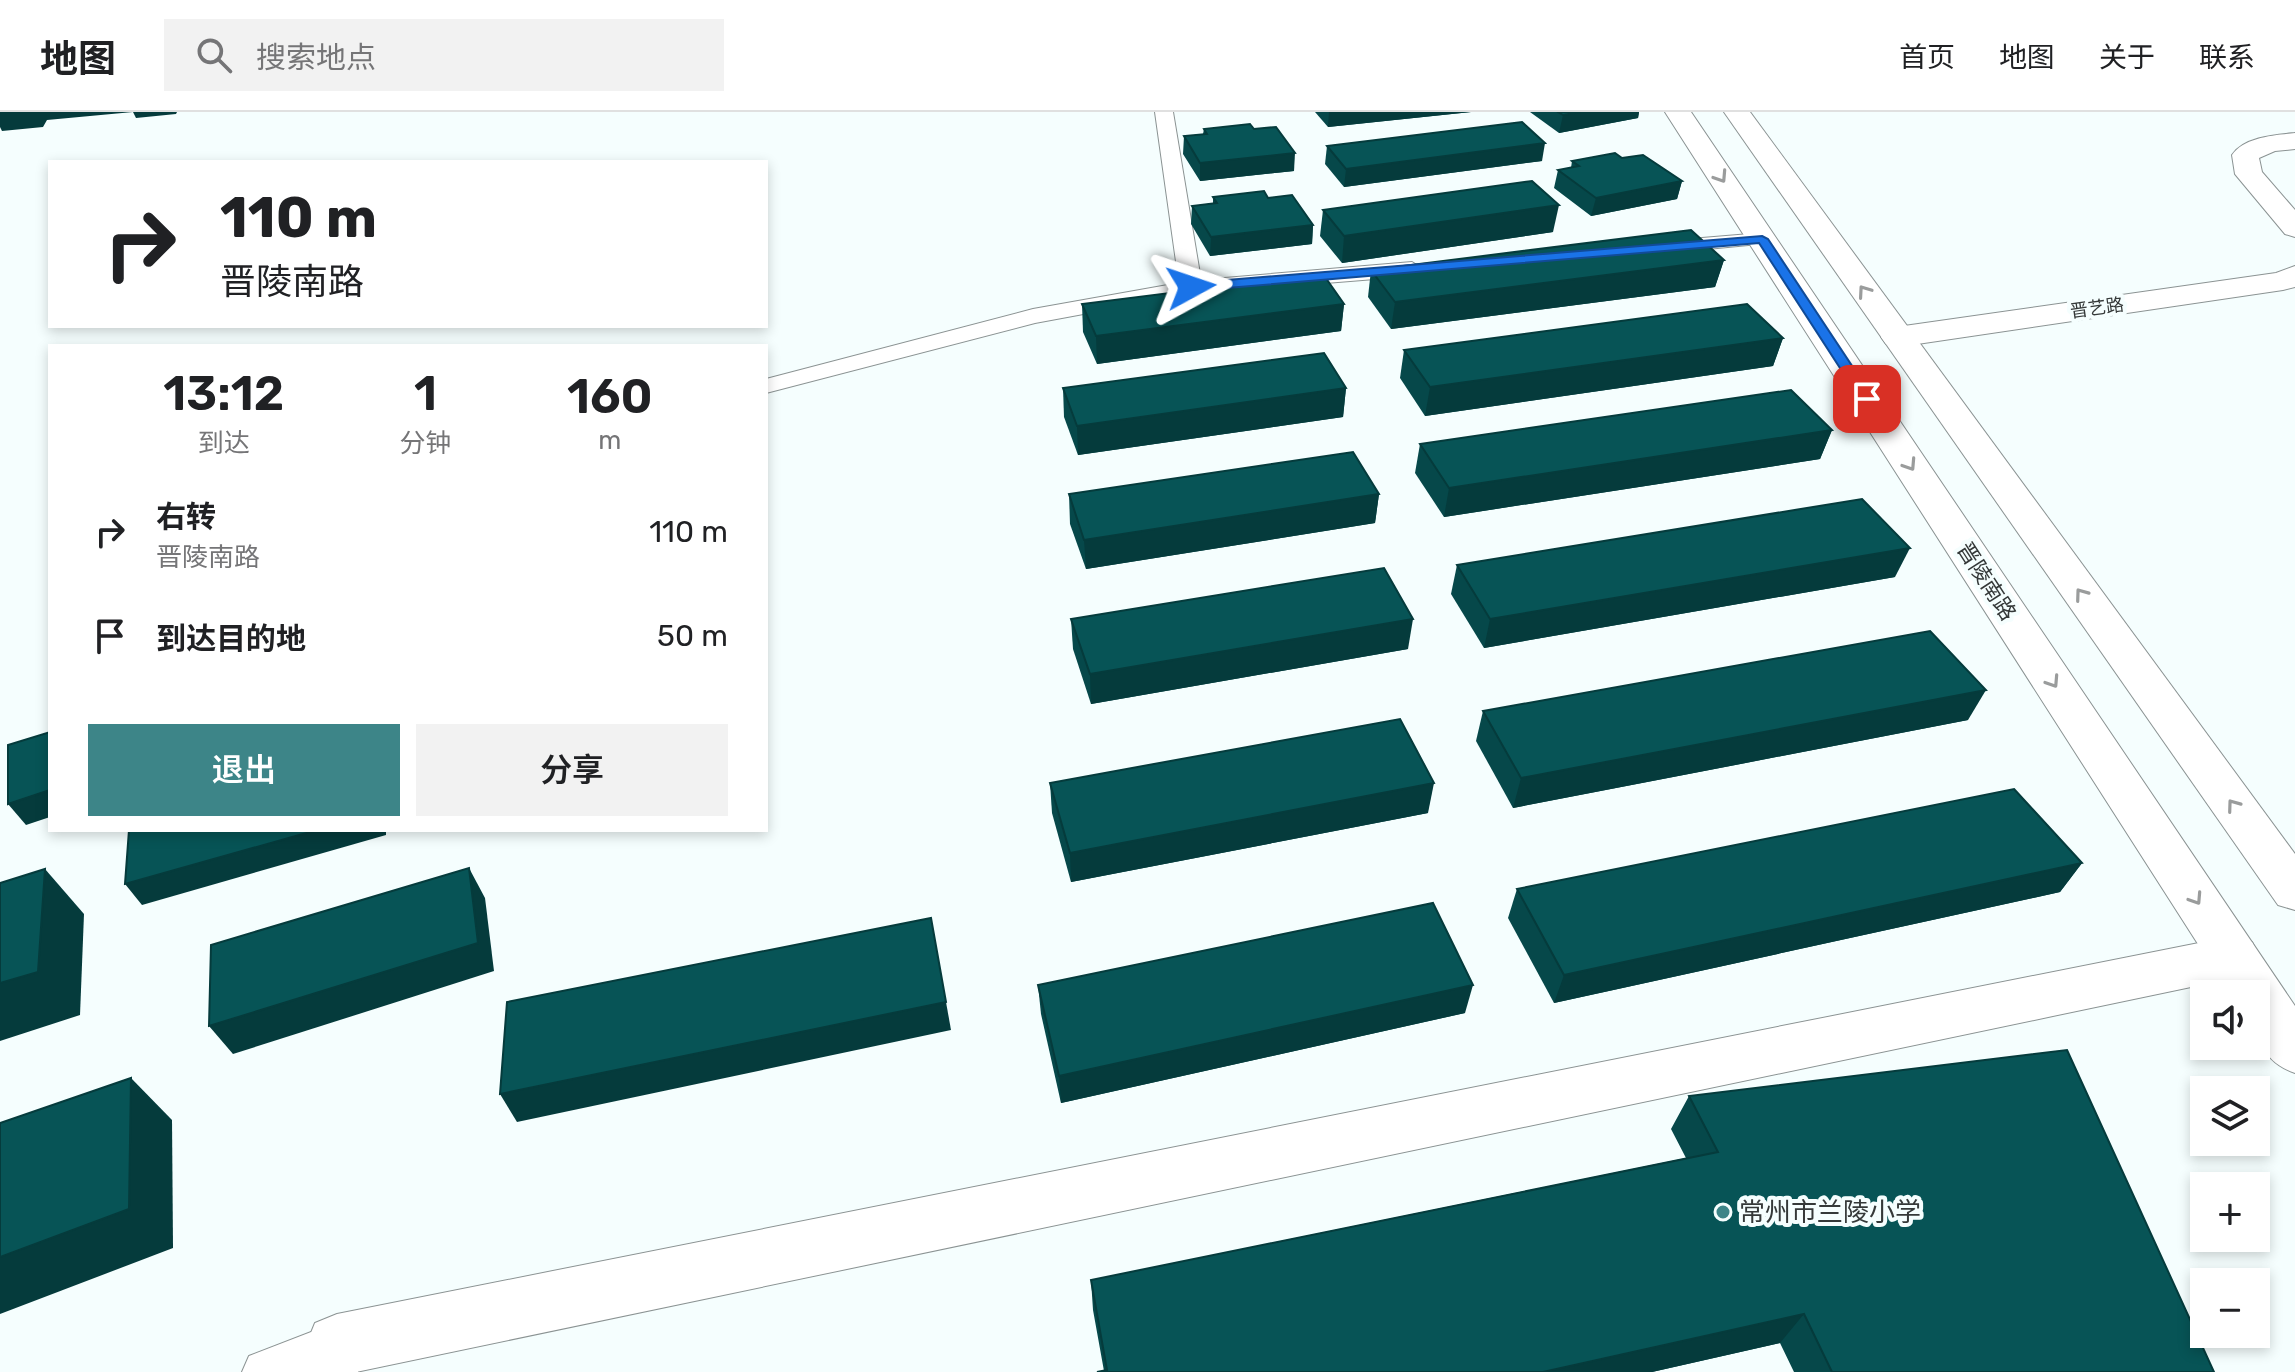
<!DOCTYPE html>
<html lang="zh">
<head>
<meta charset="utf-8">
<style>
  body { margin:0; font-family:Rubik,"Noto Sans SC",sans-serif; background:#f2f2f2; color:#202124; height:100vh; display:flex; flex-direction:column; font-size:30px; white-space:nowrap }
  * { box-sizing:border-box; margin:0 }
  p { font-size:26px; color:#757577 }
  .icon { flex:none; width:44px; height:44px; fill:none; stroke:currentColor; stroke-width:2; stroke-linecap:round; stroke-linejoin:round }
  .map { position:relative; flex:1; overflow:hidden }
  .side { position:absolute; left:48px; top:232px; width:720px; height:488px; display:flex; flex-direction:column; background:#fff; border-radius:0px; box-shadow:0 4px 12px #0003 }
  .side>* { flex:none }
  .guide { position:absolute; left:48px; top:48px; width:720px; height:168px; border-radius:0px; box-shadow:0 4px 12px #0003; background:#fff; color:#202124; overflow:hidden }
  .buttons { position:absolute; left:2190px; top:868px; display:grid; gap:16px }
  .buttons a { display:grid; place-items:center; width:80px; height:80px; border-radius:0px; background:#fff; box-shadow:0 4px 12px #0003; font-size:40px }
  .pin { position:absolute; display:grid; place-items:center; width:68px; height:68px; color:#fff; margin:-34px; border-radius:16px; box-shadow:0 4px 12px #0006 }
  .me { position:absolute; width:88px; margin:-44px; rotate:85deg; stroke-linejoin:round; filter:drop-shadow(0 0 6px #0008) }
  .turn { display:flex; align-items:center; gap:28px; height:168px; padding:0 40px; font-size:36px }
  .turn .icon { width:104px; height:104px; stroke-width:2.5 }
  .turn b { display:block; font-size:56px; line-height:68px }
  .eta { display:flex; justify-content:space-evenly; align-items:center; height:136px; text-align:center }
  .eta b { font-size:48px; font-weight:600; line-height:56px }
  .action { display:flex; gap:16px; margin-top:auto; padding:16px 40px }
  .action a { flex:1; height:92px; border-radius:0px; background:#3d8588; color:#fff; font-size:32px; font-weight:600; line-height:92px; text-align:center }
  .action a+a { background:#f2f2f2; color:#202124 }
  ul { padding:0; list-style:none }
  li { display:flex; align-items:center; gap:24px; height:104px; padding:0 40px }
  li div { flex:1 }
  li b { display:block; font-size:30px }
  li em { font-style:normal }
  header { display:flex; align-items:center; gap:48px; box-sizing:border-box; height:112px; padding:0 40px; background:#fff; border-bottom:2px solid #e0e0e0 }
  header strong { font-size:38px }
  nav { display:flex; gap:44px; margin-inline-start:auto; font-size:28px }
  .search { width:560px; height:72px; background:#f2f2f2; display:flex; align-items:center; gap:20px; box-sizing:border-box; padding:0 28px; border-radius:0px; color:#757577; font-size:30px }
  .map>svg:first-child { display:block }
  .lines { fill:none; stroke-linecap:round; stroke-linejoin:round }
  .service-casing { stroke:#8b9393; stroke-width:2 }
  .minor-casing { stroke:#8b9393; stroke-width:2 }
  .secondary-casing { stroke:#8b9393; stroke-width:2 }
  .service { fill:#fff; fill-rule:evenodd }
  .minor { fill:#fff; fill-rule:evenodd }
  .secondary { fill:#fff; fill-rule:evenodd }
  .wall { fill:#06484a }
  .shaded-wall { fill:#053b3c }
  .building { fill:#075456; stroke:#053b3c; stroke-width:2 }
  .oneway { stroke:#9a9c9c }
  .route { fill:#1a73e8; stroke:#114b97; stroke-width:2 }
  .poi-dot { fill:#3d8588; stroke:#f5fefe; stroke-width:3 }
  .labels { text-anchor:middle; stroke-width:8; stroke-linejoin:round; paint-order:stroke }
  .far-street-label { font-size:18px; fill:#353939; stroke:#f5fefe }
  .street-label { font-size:22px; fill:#353939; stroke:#f5fefe }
  .near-poi-label { font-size:26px; fill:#353939; stroke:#f5fefe; text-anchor:start }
</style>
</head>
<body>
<header>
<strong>地图</strong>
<div class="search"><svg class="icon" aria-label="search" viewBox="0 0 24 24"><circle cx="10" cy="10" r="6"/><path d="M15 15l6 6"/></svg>搜索地点</div>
<nav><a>首页</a><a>地图</a><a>关于</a><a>联系</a></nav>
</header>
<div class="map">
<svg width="2295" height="1260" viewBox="0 0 2295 1260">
  <rect width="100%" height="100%" fill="#f5fefe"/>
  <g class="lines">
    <defs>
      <g id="service">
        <polygon points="1155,0 1173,0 1201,168 1412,150 1423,157 1412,164 1191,182 1035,211 766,281 766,267 1033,197 1179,171"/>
        <polygon points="1762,121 1773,127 1769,131 1666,141 1655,135 1666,129"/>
        <polygon points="337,1210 353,1217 360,1233 358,1260 242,1260 249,1244"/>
      </g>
      <g id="minor">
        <path d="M2295,21V37L2275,39L2259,46L2262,60L2295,98V125L2285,122L2235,62L2232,43C2244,25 2275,23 2295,21Z"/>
        <polygon points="2295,154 2295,175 2283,178 1897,235 1886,232 1881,225 1886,218 1897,215 2276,161"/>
        <polygon points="2234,824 2252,830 2259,845 2252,860 2234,866 356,1260 327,1260 315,1255 306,1233 315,1211 337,1202"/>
      </g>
      <g id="secondary">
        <path d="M1665,0H1691L2295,894V961C2256,947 2256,919 2256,882H2230Z"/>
        <polygon points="1724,0 1750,0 2295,742 2295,798 2278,793"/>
      </g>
    </defs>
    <use href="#service" class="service-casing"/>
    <use href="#minor" class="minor-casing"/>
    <use href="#secondary" class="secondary-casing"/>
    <use href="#service" class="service"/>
    <use href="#minor" class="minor"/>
    <use href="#secondary" class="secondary"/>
  </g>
  <g class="wall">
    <polygon points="1315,0 1471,0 1328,15"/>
    <polygon points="1530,0 1639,0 1638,6 1559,21"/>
    <polygon points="1204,17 1254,17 1294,59 1200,69 1183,42 1184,24 1203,22"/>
    <polygon points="1327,34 1542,49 1344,75 1325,52"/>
    <polygon points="1622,46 1682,69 1677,87 1591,104 1554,76 1558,58 1571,56 1572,49"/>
    <polygon points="1213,85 1268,86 1313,113 1312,132 1210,144 1191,112 1192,94 1213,91"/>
    <polygon points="1323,98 1553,120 1342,151 1320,124"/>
    <polygon points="1724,148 1715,175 1391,217 1368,185 1371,158"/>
    <polygon points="1082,192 1344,192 1341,219 1097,252 1083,220"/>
    <polygon points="1783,226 1773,254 1425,304 1400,266 1404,238"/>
    <polygon points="1063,276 1346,276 1343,305 1078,343 1064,305"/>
    <polygon points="1832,318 1820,347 1444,405 1415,361 1420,332"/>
    <polygon points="1069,382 1379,382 1375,411 1086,457 1070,412"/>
    <polygon points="1457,453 1895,465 1484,536 1451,482"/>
    <polygon points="1071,507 1408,537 1091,592 1073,537"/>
    <polygon points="1483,599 1968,608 1513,696 1476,629"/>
    <polygon points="1050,671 1428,701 1071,770 1052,701"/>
    <polygon points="2082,751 2060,780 1554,891 1508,806 1517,777"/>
    <polygon points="1038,873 1465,901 1061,991 1041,902"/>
    <polygon points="1689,984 2214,1260 1794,1260 1780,1231 1652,1260 1097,1260 1104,1259 1093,1198 1091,1168 1686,1046 1671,1017"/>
  </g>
  <g class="shaded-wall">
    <polygon points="0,0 133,0 47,8 43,15 2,19 0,15"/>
    <polygon points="133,0 177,0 176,2 136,6"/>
    <polygon points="1329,0 1471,0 1328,15"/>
    <polygon points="1580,0 1639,0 1638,6 1559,21 1563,3"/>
    <polygon points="1545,31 1542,49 1344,75 1346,57"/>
    <polygon points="1295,41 1294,59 1200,69 1200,51"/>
    <polygon points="1682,69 1677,87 1591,104 1596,86"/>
    <polygon points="1559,93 1553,120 1342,151 1344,124"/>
    <polygon points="1313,113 1312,132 1210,144 1211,125"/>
    <polygon points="1724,148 1715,175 1391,217 1395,190"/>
    <polygon points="1344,192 1341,219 1097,252 1096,224"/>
    <polygon points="1783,226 1773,254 1425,304 1430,275"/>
    <polygon points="1346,276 1343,305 1078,343 1077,314"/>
    <polygon points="1832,318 1820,347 1444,405 1449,376"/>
    <polygon points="1379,382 1375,411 1086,457 1084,428"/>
    <polygon points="1910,436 1895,465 1484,536 1490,507"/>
    <polygon points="1413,507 1408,537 1091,592 1090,562"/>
    <polygon points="1986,578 1968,608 1513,696 1521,666"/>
    <polygon points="1434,671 1428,701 1071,770 1070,741"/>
    <polygon points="50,678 50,705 26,713 8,692"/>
    <polygon points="317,718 386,718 386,723 142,793 125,772"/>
    <polygon points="2082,751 2060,780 1554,891 1564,863"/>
    <polygon points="469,756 485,786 494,859 233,942 209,914"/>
    <polygon points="45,757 84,802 80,903 0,929 0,871"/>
    <polygon points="931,806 951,918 517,1010 500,982"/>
    <polygon points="1473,873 1465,901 1061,991 1059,964"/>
    <polygon points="131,966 172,1008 173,1136 0,1202 0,1145"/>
    <polygon points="1804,1202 1780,1231 1652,1260 1543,1260"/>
  </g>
  <g class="building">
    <polygon points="1558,0 1580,0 1563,3"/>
    <polygon points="1522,10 1545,31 1346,57 1327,34"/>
    <polygon points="1250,12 1254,17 1276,15 1295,41 1200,51 1184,24 1207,22 1204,17"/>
    <polygon points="1615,41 1622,46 1643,43 1682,69 1596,86 1558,58 1579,54 1572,49"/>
    <polygon points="1532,69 1559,93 1344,124 1323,98"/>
    <polygon points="1264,79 1268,86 1292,83 1313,113 1211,125 1192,94 1217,91 1213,85"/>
    <polygon points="1691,118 1724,148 1395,190 1371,158"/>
    <polygon points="1323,162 1344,192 1096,224 1082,192"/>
    <polygon points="1747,192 1783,226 1430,275 1404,238"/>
    <polygon points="1324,241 1346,276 1077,314 1063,276"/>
    <polygon points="1791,278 1832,318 1449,376 1420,332"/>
    <polygon points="1353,340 1379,382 1084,428 1069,382"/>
    <polygon points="1862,387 1910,436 1490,507 1457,453"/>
    <polygon points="1384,456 1413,507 1090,562 1071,507"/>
    <polygon points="1930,519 1986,578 1521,666 1483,599"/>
    <polygon points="1400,607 1434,671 1070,741 1050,671"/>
    <polygon points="50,620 50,678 8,692 8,633"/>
    <polygon points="2014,677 2082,751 1564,863 1517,777"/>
    <polygon points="129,718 317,718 125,772"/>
    <polygon points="469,756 478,831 209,914 211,833"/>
    <polygon points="45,757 38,860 0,871 0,771"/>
    <polygon points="1433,791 1473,873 1059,964 1038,873"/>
    <polygon points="931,806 946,890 500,982 507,890"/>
    <polygon points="2067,938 2214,1260 1832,1260 1804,1202 1543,1260 1097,1260 1107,1258 1091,1168 1718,1040 1689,984"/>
    <polygon points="131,966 129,1097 0,1145 0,1011"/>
  </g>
  <defs><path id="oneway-chevron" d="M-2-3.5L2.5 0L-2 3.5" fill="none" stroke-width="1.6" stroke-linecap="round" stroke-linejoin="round" transform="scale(2)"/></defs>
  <g class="oneway">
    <use href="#oneway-chevron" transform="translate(1721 65) rotate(57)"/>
    <use href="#oneway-chevron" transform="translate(1864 179) rotate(-125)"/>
    <use href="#oneway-chevron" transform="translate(1910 353) rotate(57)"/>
    <use href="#oneway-chevron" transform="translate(2081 482) rotate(-126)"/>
    <use href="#oneway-chevron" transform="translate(2053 570) rotate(57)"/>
    <use href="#oneway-chevron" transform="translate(2233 693) rotate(-126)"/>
    <use href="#oneway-chevron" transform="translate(2196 787) rotate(57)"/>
  </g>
  <polygon class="route" points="1762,124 1768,127 1874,287 1872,290 1862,290 1759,131 1191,179 1184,175 1191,171"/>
  <circle class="poi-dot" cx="1723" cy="1100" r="8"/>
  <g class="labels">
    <g class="far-street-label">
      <text transform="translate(2097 196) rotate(-8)" y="6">晋艺路</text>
    </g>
    <g class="street-label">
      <text transform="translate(1987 469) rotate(57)" y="8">晋陵南路</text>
    </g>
    <g class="near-poi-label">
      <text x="1739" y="1109">常州市兰陵小学</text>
    </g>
  </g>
</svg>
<div class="buttons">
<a><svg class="icon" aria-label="sound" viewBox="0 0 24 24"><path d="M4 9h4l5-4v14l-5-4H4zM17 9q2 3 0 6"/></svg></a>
<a><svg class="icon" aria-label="layers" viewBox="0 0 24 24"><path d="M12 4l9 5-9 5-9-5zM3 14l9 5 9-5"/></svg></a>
<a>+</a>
<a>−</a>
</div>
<div class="pin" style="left:1867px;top:287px;background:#d93025"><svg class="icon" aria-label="arrive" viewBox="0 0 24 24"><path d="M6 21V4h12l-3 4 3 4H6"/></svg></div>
<svg class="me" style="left:1191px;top:175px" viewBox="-20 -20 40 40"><path d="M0-17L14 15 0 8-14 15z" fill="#1a73e8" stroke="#fff" stroke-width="4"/></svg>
<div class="guide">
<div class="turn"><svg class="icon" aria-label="right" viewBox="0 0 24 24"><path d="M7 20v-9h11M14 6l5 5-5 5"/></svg><div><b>110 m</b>晋陵南路</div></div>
</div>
<section class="side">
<div class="eta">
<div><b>13:12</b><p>到达</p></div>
<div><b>1</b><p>分钟</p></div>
<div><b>160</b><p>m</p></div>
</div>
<ul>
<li><svg class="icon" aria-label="right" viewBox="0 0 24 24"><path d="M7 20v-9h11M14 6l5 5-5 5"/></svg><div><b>右转</b><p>晋陵南路</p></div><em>110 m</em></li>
<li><svg class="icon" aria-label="arrive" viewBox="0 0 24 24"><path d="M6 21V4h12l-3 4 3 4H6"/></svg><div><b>到达目的地</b></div><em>50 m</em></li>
</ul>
<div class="action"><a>退出</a><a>分享</a></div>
</section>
</div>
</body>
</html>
